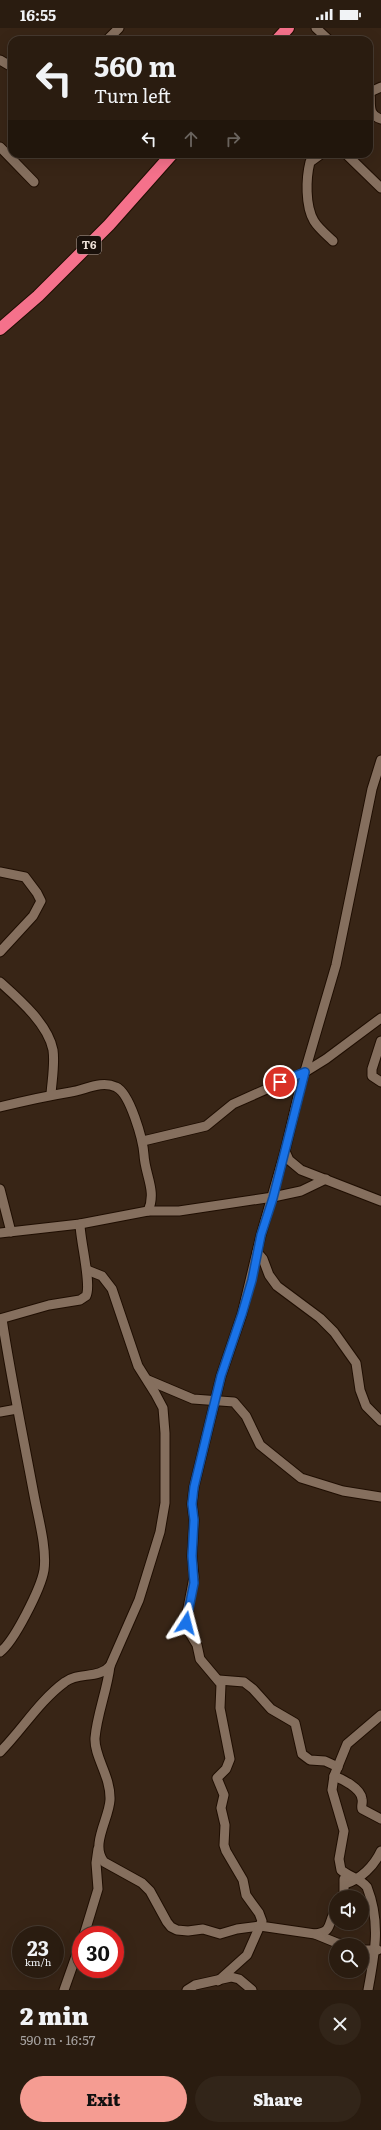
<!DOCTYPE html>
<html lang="en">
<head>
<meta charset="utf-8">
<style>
  body { margin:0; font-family:Literata,serif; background:#322519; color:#f1f3f6; height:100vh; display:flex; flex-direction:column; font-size:15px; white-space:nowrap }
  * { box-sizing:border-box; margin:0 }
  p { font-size:13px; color:#a5a19f }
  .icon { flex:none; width:22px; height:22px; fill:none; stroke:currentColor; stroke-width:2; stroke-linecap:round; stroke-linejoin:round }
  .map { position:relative; height:1962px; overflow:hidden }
  .details { display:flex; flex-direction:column; background:#2a1c10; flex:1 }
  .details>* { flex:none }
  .top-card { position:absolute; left:8px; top:8px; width:365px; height:122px; border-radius:12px; box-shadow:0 4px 16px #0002,0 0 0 1px #463a30; background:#2a1c10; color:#f1f3f6; overflow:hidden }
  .fabs { position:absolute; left:329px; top:1862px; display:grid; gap:8px }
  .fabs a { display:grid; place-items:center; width:40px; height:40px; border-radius:50%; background:#2a1c10; box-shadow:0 4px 16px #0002,0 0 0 1px #463a30; font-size:20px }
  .speed { position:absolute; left:12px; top:1898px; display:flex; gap:8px; font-size:20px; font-weight:700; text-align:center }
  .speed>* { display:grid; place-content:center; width:52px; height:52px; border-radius:50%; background:#2a1c10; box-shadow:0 4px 16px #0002,0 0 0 1px #463a30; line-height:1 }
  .speed small { font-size:10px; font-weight:400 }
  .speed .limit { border:6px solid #d22; background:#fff; color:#111 }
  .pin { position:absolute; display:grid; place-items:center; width:34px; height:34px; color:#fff; margin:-17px; border:2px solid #fff; border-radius:50%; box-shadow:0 1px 4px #0007 }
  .me { position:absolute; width:44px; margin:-22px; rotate:9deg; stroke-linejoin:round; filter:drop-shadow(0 0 3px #0008) }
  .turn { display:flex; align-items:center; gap:14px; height:84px; padding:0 20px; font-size:18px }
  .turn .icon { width:52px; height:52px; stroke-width:2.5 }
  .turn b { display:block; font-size:28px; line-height:34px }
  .lanes { display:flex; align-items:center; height:38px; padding:0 20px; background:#0003; justify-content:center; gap:20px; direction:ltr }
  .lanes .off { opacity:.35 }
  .round { display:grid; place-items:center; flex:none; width:42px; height:42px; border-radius:21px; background:#322519 }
  .head { display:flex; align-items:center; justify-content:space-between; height:68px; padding:0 20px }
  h1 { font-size:24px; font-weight:800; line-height:30px }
  .action { display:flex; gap:8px; margin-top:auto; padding:8px 20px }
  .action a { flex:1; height:46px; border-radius:24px; background:#f59c92; color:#111; font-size:16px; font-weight:800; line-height:46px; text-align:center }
  .action a+a { background:#322519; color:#f1f3f6 }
  .status { display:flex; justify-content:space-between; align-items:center; height:28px; padding:0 20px; background:#2a1c10; direction:ltr }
  .status svg { height:11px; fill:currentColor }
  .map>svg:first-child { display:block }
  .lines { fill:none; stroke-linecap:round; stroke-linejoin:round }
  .minor-casing { stroke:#1f0e02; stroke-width:11 }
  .highway-casing { stroke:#1f0e02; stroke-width:14 }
  .minor { stroke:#856f5e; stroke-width:9 }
  .highway { stroke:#f5718b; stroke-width:12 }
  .route-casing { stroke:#114b97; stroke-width:10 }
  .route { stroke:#1a73e8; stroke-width:7 }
  .labels { text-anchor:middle; stroke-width:3; stroke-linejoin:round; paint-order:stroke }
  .shield { fill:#19100a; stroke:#afa39b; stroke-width:1 }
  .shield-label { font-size:11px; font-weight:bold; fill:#efe2d9 }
</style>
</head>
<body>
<div class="status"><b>16:55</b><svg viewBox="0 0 49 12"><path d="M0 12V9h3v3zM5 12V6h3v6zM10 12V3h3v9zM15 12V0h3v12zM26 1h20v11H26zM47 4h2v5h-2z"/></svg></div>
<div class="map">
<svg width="381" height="1962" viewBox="0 0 381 1962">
  <rect width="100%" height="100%" fill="#382516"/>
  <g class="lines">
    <defs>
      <g id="minor">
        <polyline points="316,0 329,12"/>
        <polyline points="107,12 119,0"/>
        <polyline points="0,32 12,39"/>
        <path d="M369,61C373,73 365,86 381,91"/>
        <polyline points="370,64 381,59"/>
        <polyline points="0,119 34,154"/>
        <path d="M321,126L310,134C306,150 305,178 314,193C319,201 327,207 333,213"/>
        <polyline points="346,126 381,160"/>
        <polyline points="0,844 25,849 37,865 41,873 33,888 0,924"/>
        <path d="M0,954C19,971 48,996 53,1022C55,1036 52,1052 51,1066"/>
        <polyline points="381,1013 372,1041 372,1048 381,1054"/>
        <path d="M0,1079C24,1073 47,1068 71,1064C85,1062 101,1052 116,1059C130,1065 143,1112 144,1127C145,1147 157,1163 148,1183"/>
        <polyline points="143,1113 206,1098 233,1076 305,1044 326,1031 381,990"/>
        <polyline points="285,1123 289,1132 301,1142 381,1173"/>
        <polyline points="0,1161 11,1204"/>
        <polyline points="0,1205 80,1196 148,1183 179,1183 273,1169 301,1163 326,1151"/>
        <polyline points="257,1224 263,1231 269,1247 277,1258 320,1290 334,1304 356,1335 360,1362 366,1378 381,1393"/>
        <path d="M0,1291L49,1277L80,1272L86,1268C92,1257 80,1212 80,1196"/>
        <polyline points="148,1352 193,1371 234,1374 246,1388 260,1417 301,1450 343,1463 381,1469"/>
        <polyline points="0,1384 17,1381"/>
        <path d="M0,1624C14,1614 41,1560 44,1542C47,1520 38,1489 34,1467C23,1408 11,1350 2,1291"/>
        <path d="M110,1638C107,1663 97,1686 95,1710C94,1729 111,1748 110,1772C109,1791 90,1817 104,1834L142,1855L150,1863L167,1894L171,1899L177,1902L188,1903L203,1901L220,1906L237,1901L260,1898L315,1906L337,1915L351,1917"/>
        <polyline points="219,1652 244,1654 253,1661 271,1681 295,1695 302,1726 310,1732 325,1733 338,1739"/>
        <path d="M0,1724C22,1702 39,1673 65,1654C78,1644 99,1651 110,1638L139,1572L160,1504L165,1475V1405L163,1380L155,1365L138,1338L112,1261L102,1248L87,1242"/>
        <path d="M334,1748C342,1751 361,1760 362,1771C363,1775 361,1777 362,1781L381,1791"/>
        <path d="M345,1856C361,1851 374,1838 381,1823"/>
        <polyline points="344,1869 344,1851"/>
        <path d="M315,1906C334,1904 327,1894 336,1882"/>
        <polyline points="84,1907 98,1861 96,1835 98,1821"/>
        <polyline points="362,1922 378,1922"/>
        <polyline points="218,1953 247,1927 262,1893 259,1885 246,1867 243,1852 226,1823 224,1817 225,1797 221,1780 224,1767 217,1750 226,1741 230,1731 220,1680 221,1656 200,1631 197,1617 186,1599 186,1590 194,1549 192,1528 194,1492 192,1476 194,1459 221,1348 242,1286 261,1207 285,1123 300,1060 336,937 372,761 381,732"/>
        <polyline points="64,1962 81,1914"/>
        <polyline points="187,1962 195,1957 231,1949 239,1951 252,1962"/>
        <path d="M368,1962C375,1924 381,1895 367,1859C360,1850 349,1849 341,1842L339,1831L344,1803L332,1762L334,1748L347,1716L381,1687"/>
      </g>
      <g id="highway">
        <polyline points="277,12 288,0"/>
        <polyline points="0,301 38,268 109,197 172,126"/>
      </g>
    </defs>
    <use href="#minor" class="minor-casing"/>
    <use href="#highway" class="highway-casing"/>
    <use href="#minor" class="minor"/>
    <use href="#highway" class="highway"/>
  </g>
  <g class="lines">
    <defs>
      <polyline id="route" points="186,1595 194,1555 192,1528 194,1492 192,1476 194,1459 221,1348 242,1286 252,1252 261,1207 273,1170 305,1044 280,1054"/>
    </defs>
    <use href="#route" class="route-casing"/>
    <use href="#route" class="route"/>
  </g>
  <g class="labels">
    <rect class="shield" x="77" y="208" width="24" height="18" rx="3"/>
    <g class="shield-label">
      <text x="89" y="221">T6</text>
    </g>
  </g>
</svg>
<div class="fabs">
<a><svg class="icon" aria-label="sound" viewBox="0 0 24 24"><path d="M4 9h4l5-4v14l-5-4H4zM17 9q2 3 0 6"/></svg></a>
<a><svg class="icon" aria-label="search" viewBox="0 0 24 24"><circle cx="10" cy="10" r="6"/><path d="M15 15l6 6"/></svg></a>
</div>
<div class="speed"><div>23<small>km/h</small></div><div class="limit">30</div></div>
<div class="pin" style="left:280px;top:1054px;background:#d93025"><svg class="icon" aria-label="arrive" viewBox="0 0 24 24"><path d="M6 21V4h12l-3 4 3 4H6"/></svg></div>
<svg class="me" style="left:186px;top:1595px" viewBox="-20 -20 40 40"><path d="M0-17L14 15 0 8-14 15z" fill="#1a73e8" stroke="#fff" stroke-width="4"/></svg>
<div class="top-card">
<div class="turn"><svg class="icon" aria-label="left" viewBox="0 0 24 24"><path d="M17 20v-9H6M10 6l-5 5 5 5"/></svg><div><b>560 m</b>Turn left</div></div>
<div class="lanes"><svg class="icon" aria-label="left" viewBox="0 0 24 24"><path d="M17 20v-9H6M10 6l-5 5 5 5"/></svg><svg class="icon off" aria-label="ahead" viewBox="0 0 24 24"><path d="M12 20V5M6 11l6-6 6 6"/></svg><svg class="icon off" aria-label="right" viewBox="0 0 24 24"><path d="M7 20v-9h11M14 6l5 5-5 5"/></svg></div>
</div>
</div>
<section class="details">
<div class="head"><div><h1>2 min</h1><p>590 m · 16:57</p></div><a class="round"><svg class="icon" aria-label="close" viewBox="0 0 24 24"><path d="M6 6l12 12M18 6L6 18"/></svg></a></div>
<div class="action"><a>Exit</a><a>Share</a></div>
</section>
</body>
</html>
